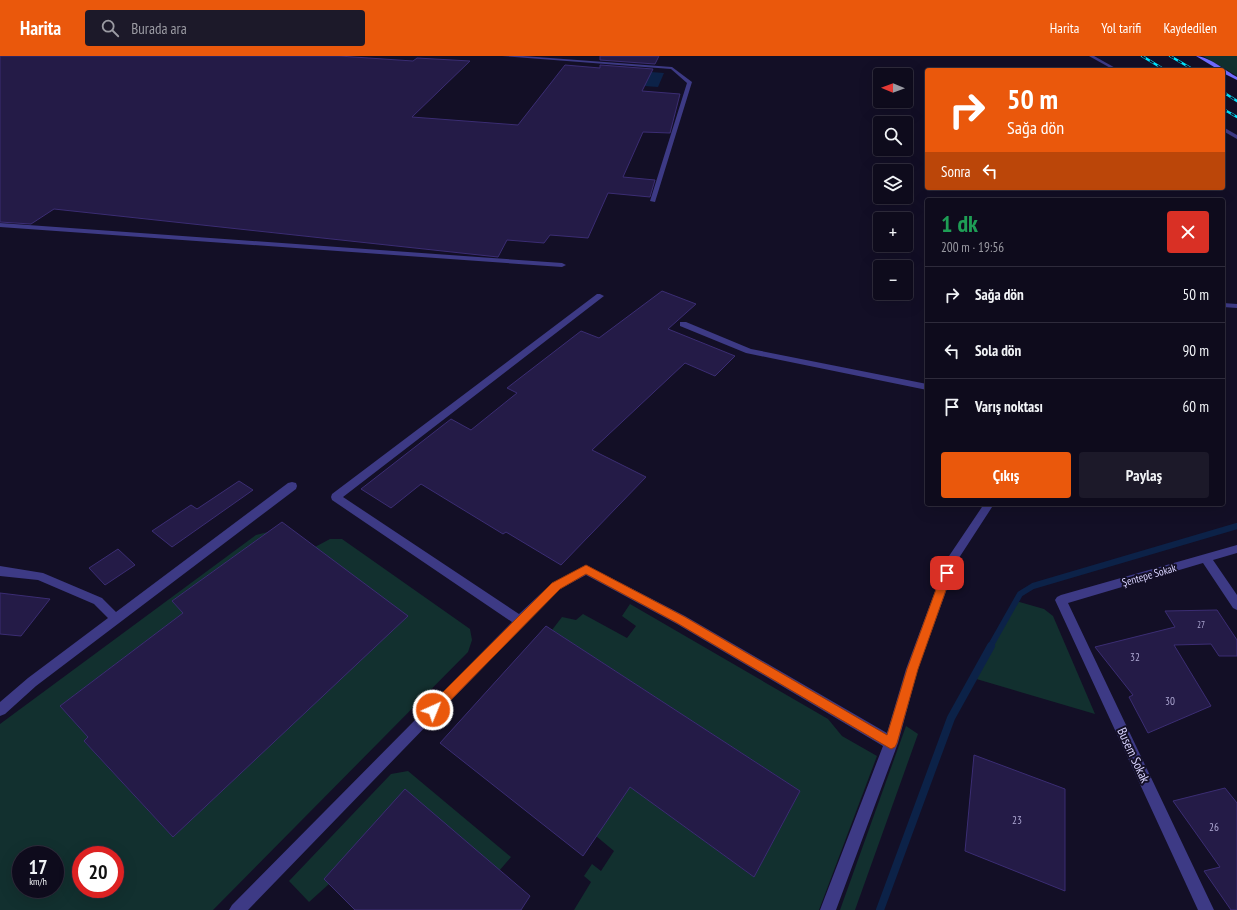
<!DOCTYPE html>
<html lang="tr">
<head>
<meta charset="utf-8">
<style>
  body { margin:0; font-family:"PT Sans Narrow",sans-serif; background:#1c1929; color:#f1f3f6; height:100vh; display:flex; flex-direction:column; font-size:15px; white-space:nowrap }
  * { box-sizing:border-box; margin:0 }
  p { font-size:13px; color:#9b9ba3 }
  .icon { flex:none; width:22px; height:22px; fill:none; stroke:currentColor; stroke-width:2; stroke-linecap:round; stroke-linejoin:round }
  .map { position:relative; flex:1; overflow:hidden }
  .side { position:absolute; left:925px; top:142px; width:300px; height:308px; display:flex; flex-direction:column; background:#0e0b1c; border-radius:4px; box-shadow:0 4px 16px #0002,0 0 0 1px #2e2b3b }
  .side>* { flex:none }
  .top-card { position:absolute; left:925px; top:12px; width:300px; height:122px; border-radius:4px; box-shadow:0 4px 16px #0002,0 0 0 1px #2e2b3b; background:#ea580c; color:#fff; overflow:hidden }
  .needle { width:26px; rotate:271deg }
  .controls { position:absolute; left:873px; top:12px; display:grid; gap:8px }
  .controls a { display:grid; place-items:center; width:40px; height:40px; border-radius:4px; background:#0e0b1c; box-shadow:0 4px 16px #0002,0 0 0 1px #2e2b3b; font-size:20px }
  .speed { position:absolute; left:12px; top:790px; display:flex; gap:8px; font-size:20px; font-weight:700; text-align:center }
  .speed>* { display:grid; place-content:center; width:52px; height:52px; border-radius:50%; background:#0e0b1c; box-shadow:0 4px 16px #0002,0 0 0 1px #2e2b3b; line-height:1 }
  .speed small { font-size:10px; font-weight:400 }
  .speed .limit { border:6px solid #d22; background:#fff; color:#111 }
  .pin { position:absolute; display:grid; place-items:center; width:34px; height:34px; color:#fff; margin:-17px; border-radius:8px; box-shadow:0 2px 6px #0006 }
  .me { position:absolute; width:44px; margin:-22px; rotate:44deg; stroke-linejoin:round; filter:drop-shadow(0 0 3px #0008) }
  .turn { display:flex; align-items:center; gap:14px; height:84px; padding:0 16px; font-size:18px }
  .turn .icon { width:52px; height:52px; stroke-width:2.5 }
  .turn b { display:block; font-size:28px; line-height:34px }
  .then { display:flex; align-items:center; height:38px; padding:0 16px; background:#0003; gap:8px; font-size:15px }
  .round { display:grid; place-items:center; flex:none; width:42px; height:42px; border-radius:4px; background:#1c1929 }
  .head { display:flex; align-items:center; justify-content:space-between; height:68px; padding:0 16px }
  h1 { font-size:24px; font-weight:600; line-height:30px; color:#1e9e55 }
  .button { display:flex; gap:8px; margin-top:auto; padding:8px 16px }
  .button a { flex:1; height:46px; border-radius:4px; background:#ea580c; color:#fff; font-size:16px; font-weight:600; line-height:46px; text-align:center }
  .button a+a { background:#1c1929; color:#f1f3f6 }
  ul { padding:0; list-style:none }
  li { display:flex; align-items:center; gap:12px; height:56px; padding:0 16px; border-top:1px solid #2e2b3b }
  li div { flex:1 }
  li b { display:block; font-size:15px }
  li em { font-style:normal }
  header { display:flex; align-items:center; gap:24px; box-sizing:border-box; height:56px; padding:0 20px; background:#ea580c; color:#fff }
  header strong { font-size:19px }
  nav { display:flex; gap:22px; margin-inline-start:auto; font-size:14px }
  .search { width:280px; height:36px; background:#1c1929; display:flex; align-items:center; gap:10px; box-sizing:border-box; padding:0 14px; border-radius:4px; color:#9b9ba3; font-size:15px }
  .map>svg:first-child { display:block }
  .green { fill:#12302f; fill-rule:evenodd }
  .water { fill:#0c2248 }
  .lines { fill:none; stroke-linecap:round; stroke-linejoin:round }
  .stream-far1 { stroke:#0c2248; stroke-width:6 }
  .stream { stroke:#0c2248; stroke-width:8 }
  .building { fill:#241b47; stroke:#3b2d73 }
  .lane { fill:#3d3a85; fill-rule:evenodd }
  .street { fill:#3d3a85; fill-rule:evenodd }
  .secondary { fill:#6f6bff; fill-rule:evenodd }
  .rail-casing { stroke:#00e5ff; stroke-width:2.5 }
  .rail { stroke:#130f26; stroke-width:1.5; stroke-dasharray:4.5; stroke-linecap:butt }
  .route { fill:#ea580c; stroke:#983908 }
  .labels { text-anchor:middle; stroke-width:4; stroke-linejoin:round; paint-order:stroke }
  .number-label { font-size:9px; fill:#aca6d1 }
  .street-label { font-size:11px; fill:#d9d4ff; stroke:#130f26 }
  .near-number-label { font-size:11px; fill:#aca6d1 }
  .near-street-label { font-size:13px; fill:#d9d4ff; stroke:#130f26 }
</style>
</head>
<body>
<header>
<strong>Harita</strong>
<div class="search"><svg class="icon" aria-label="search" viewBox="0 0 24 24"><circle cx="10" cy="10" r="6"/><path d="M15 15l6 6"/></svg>Burada ara</div>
<nav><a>Harita</a><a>Yol tarifi</a><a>Kaydedilen</a></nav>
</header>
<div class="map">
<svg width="1237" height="854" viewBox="0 0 1237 854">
  <rect width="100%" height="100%" fill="#130f26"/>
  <g class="green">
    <polygon points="1203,0 1237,0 1237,20"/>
    <path d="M268,476L172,545L183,557L60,650L79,671L210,581L84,685L173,781L407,560L315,491L330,483H342L470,573L472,584L468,596L213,854H0V668L256,479ZM21,799H55V833H21ZM81,799H115V833H81Z"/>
    <polygon points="1016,545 1044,553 1053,560 1095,658 973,622"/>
    <polygon points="630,548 828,663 842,680 877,700 819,854 574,854 591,826 584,820 592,808 601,815 614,795 596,780 630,731 754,821 800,735 552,574 562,561 576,564 583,558 627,582 636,570 622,560"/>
    <polygon points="906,670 918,678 855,854 840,854"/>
    <polygon points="408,715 511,801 499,815 324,823 329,828 309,846 289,825 391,718"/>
  </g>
  <polygon class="water" points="612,13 664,17 658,31 604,27"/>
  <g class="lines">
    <polyline class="stream-far1" points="990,591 1020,538 1033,530 1237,470"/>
    <polyline class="stream" points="880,854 951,662 991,590"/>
  </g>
  <g class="building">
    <polygon points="0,0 339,0 413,5 417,2 470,5 412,61 518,69 565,9 600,12 600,9 653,13 642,35 680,38 670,77 643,76 623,121 655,124 650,141 608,137 588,182 550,179 544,187 507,184 498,201 54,153 31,168 0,166"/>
    <polygon points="600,0 659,0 655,8 600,4"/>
    <polygon points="662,235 696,248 668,273 735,300 715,320 685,307 592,394 646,421 561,509 506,476 503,478 421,428 391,452 361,433 451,363 471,374 517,337 507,332 581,275 599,282"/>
    <polygon points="239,425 253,434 172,491 152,475 191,449 197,453"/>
    <polygon points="282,466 408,560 173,781 84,685 88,681 60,650 183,557 172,545"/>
    <polygon points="118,493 135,509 105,529 89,512"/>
    <polygon points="0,537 50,543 21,580 0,578"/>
    <polygon points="1217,554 1237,584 1237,600 1219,600 1211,588 1174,589 1211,650 1148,677 1129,641 1133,639 1095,591 1175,571 1165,555"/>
    <polygon points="546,570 800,735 754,821 630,731 583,800 440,687"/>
    <polygon points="974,699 1065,733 1065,835 965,795"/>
    <polygon points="1225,732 1237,747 1237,854 1231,854 1204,815 1220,811 1173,745"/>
    <polygon points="405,733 530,840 521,854 355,854 324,823"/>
  </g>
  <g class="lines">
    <g class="lane">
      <polygon points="502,0 523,0 672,11 692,26 655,146 650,145 687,27 671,13"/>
      <polygon points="0,167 562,207 566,209 562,211 0,171"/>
      <polygon points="597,238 600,238 604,240 343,441 519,558 552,527 586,509 685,560 887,677 906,613 947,503 984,448 994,448 957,505 918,613 898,687 836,854 820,854 883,690 677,568 586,519 560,533 524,569 248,854 229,854 232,849 512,566 332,444 331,441 332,438"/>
      <polygon points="1223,247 1237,248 1237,252 1223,251"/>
      <polygon points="680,266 686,266 751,293 927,328 927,334 746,297 680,270"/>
      <polygon points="292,426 296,427 297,430 296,433 36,630 5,658 0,660 0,646 28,622 108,562 94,548 38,524 0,520 0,510 43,517 102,542 116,556 288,427"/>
    </g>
    <g class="street">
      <polygon points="1089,0 1094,0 1119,14 1114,14"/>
      <polygon points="1223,71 1237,79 1237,83 1223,75"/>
      <polygon points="1237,489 1237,497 1213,504 1237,539 1237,554 1233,552 1203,507 1068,547 1214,854 1198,854 1055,544 1057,541 1061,539"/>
    </g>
    <path class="secondary" d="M1196,0C1208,0 1226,15 1237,21V24L1223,17V14H1219Z"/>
    <defs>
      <g id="rail">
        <polyline points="1142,0 1165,14"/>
        <polyline points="1170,0 1194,14"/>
        <polyline points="1223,36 1237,45"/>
        <polyline points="1223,53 1237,61"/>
      </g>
    </defs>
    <use href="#rail" class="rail-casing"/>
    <use href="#rail" class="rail"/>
  </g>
  <polygon class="route" points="586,509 685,561 887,679 907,613 942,517 944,514 947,513 951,514 952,517 918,613 897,687 895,691 891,693 677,567 586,518 560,533 437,658 433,659 429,658 427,654 429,650 552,527"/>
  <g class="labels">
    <g class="number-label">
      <text x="1201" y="572">27</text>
    </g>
    <g class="street-label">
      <text transform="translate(1149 519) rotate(-16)" y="4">Şentepe Sokak</text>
    </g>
    <g class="near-number-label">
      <text x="1135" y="605">32</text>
      <text x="1170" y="649">30</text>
      <text x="1017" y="768">23</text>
      <text x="1214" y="775">26</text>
    </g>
    <g class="near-street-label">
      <text transform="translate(1134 699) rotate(65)" y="5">Busem Sokak</text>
    </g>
  </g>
</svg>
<div class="controls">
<a><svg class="needle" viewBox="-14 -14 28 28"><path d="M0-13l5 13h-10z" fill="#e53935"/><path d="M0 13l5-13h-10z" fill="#9b9ba3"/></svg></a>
<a><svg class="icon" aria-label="search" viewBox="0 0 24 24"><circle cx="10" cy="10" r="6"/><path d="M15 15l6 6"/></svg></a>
<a><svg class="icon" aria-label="layers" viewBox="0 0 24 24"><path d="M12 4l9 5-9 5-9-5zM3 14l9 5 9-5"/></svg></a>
<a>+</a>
<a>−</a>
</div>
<div class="speed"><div>17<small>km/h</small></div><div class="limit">20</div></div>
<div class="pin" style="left:947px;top:517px;background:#d93025"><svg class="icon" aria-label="arrive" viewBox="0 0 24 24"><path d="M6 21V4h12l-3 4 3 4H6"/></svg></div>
<svg class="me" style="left:433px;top:654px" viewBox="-20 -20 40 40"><circle r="17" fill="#ea580c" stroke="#fff" stroke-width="3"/><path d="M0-11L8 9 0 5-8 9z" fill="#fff"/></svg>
<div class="top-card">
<div class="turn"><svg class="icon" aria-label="right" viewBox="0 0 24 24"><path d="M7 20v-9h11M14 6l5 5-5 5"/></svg><div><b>50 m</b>Sağa dön</div></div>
<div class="then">Sonra<svg class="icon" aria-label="left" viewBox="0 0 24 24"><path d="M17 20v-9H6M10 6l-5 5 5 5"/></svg></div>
</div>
<section class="side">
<div class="head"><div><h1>1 dk</h1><p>200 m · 19:56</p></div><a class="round" style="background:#d93025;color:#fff"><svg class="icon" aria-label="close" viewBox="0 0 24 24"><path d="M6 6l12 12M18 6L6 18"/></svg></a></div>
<ul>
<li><svg class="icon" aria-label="right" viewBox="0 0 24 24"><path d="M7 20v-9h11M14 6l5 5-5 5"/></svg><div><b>Sağa dön</b></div><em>50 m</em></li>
<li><svg class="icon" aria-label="left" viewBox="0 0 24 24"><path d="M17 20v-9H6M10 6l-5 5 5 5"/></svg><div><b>Sola dön</b></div><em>90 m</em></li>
<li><svg class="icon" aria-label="arrive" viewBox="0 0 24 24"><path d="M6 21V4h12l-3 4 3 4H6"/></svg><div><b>Varış noktası</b></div><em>60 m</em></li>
</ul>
<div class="button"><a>Çıkış</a><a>Paylaş</a></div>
</section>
</div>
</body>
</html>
